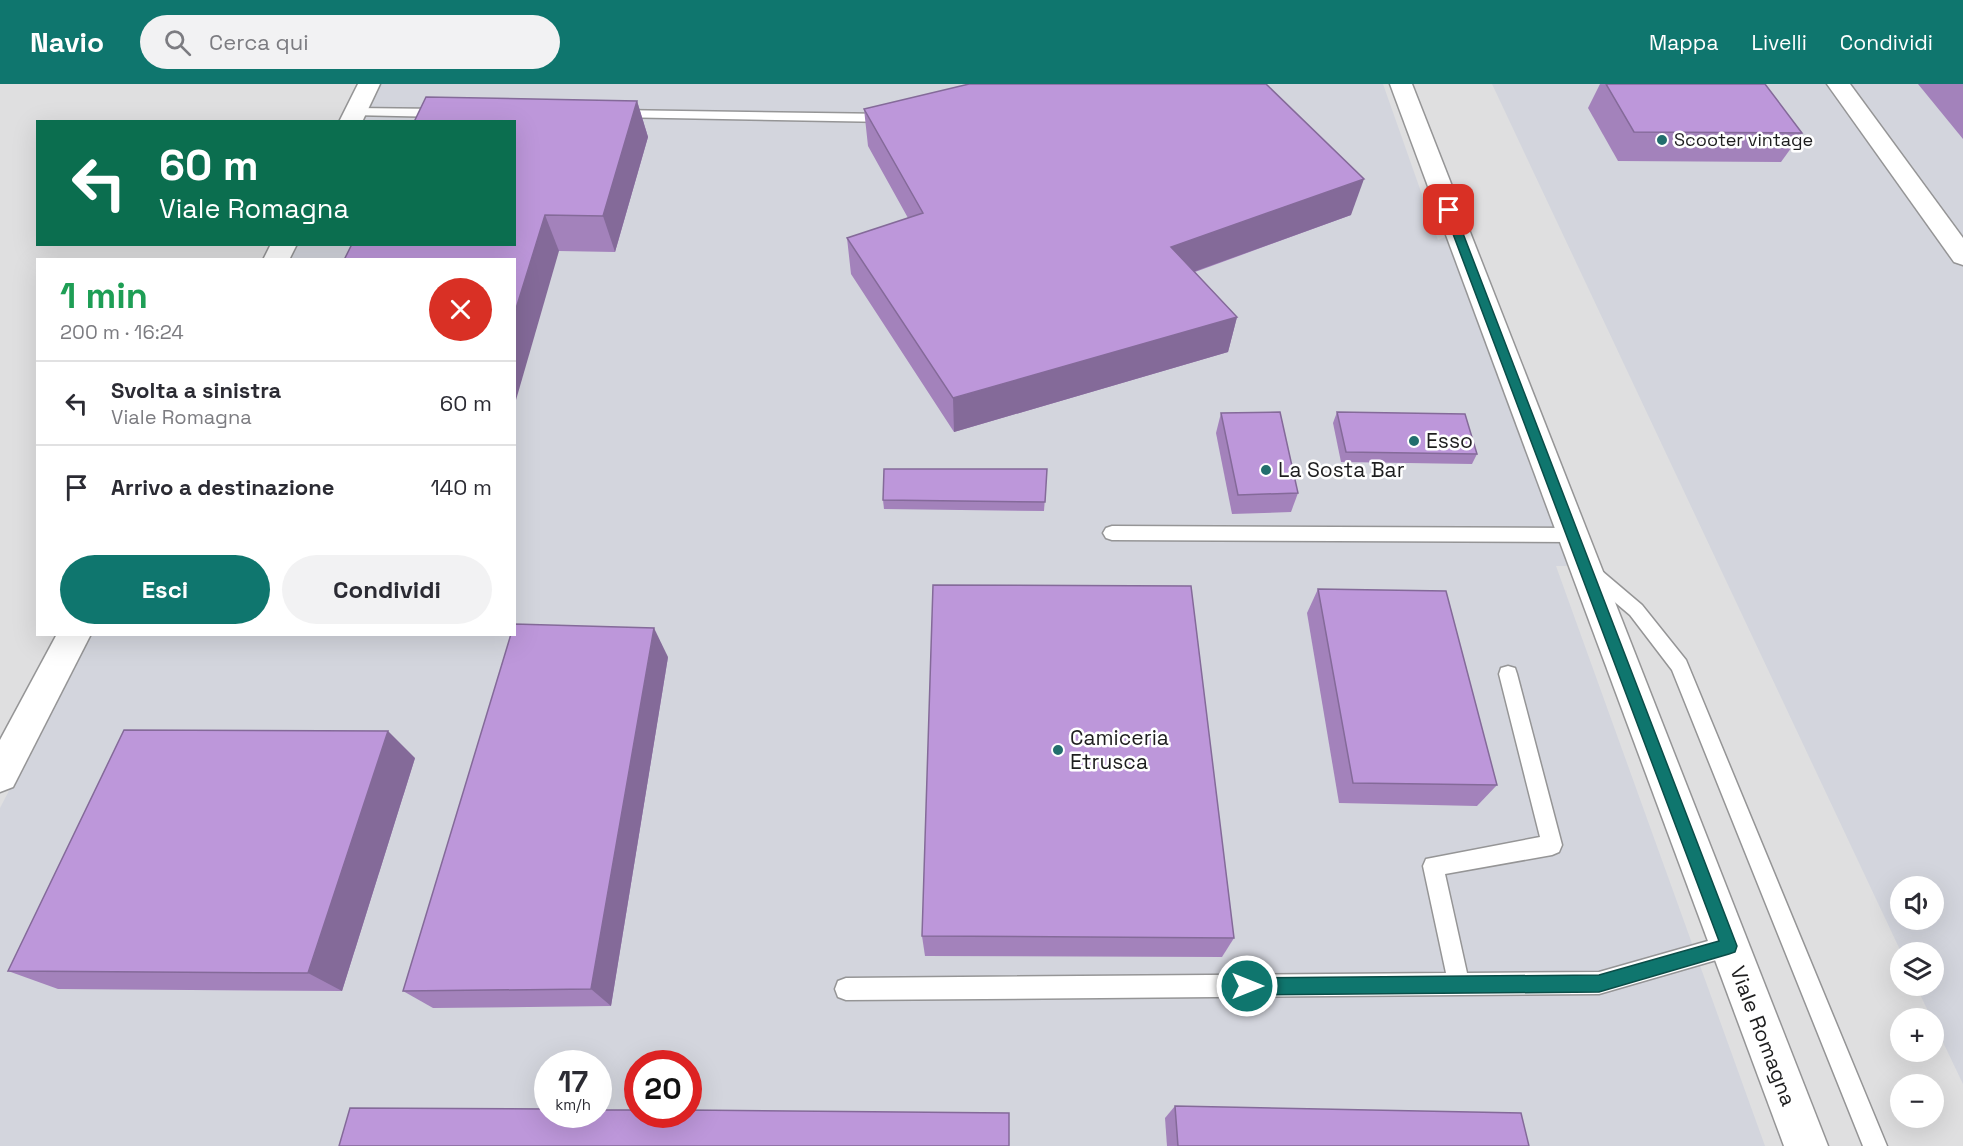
<!DOCTYPE html>
<html lang="it">
<head>
<meta charset="utf-8">
<style>
  body { margin:0; font-family:"Space Grotesk",sans-serif; background:#f2f2f3; color:#2b2b33; height:100vh; display:flex; flex-direction:column; font-size:22px; white-space:nowrap }
  * { box-sizing:border-box; margin:0 }
  p { font-size:20px; color:#7c7c81 }
  .icon { flex:none; width:33px; height:33px; fill:none; stroke:currentColor; stroke-width:2; stroke-linecap:round; stroke-linejoin:round }
  .map { position:relative; flex:1; overflow:hidden }
  .sheet { position:absolute; left:36px; top:174px; width:480px; height:378px; display:flex; flex-direction:column; background:#fff; border-radius:0px; box-shadow:0 6px 24px #0002 }
  .sheet>* { flex:none }
  .top-card { position:absolute; left:36px; top:36px; width:480px; height:126px; border-radius:0px; box-shadow:0 6px 24px #0002; background:#0b6e4f; color:#fff; overflow:hidden }
  .tools { position:absolute; left:1890px; top:792px; display:grid; gap:12px }
  .tools a { display:grid; place-items:center; width:54px; height:54px; border-radius:50%; background:#fff; box-shadow:0 6px 24px #0002; font-size:30px }
  .speed { position:absolute; left:534px; top:966px; display:flex; gap:12px; font-size:30px; font-weight:700; text-align:center }
  .speed>* { display:grid; place-content:center; width:78px; height:78px; border-radius:50%; background:#fff; box-shadow:0 6px 24px #0002; line-height:1 }
  .speed small { font-size:15px; font-weight:400 }
  .speed .limit { border:9px solid #d22; background:#fff; color:#111 }
  .pin { position:absolute; display:grid; place-items:center; width:51px; height:51px; color:#fff; margin:-26px; border-radius:12px; box-shadow:0 3px 9px #0006 }
  .me { position:absolute; width:66px; margin:-33px; rotate:90deg; stroke-linejoin:round; filter:drop-shadow(0 0 4px #0008) }
  .turn { display:flex; align-items:center; gap:21px; height:126px; padding:0 24px; font-size:27px }
  .turn .icon { width:78px; height:78px; stroke-width:2.5 }
  .turn b { display:block; font-size:42px; line-height:51px }
  .round { display:grid; place-items:center; flex:none; width:63px; height:63px; border-radius:32px; background:#f2f2f3 }
  .head { display:flex; align-items:center; justify-content:space-between; height:102px; padding:0 24px }
  h1 { font-size:36px; font-weight:700; line-height:45px; color:#1e9e55 }
  .primary-button { display:flex; gap:12px; margin-top:auto; padding:12px 24px }
  .primary-button a { flex:1; height:69px; border-radius:36px; background:#0f766e; color:#fff; font-size:24px; font-weight:700; line-height:69px; text-align:center }
  .primary-button a+a { background:#f2f2f3; color:#2b2b33 }
  ul { padding:0; list-style:none }
  li { display:flex; align-items:center; gap:18px; height:84px; padding:0 24px; border-top:2px solid #e1e1e2 }
  li div { flex:1 }
  li b { display:block; font-size:22px }
  li em { font-style:normal }
  header { display:flex; align-items:center; gap:36px; box-sizing:border-box; height:84px; padding:0 30px; background:#0f766e; color:#fff }
  header strong { font-size:28px }
  nav { display:flex; gap:33px; margin-inline-start:auto; font-size:21px }
  .search { width:420px; height:54px; background:#f2f2f3; display:flex; align-items:center; gap:15px; box-sizing:border-box; padding:0 21px; border-radius:33px; color:#7c7c81; font-size:22px }
  .map>svg:first-child { display:block }
  .built { fill:#d3d5dd; fill-rule:evenodd }
  .lines { fill:none; stroke-linecap:round; stroke-linejoin:round }
  .lane-casing { stroke:#959596; stroke-width:3 }
  .street-casing { stroke:#959596; stroke-width:3 }
  .secondary-casing { stroke:#959596; stroke-width:3 }
  .lane { fill:#fff; fill-rule:evenodd }
  .street { fill:#fff; fill-rule:evenodd }
  .secondary { fill:#fff; fill-rule:evenodd }
  .wall { fill:#a382bb }
  .shaded-wall { fill:#846a99 }
  .building { fill:#bd97da; stroke:#846a99; stroke-width:1.5 }
  .route { fill:#0f766e; stroke:#0a4d48; stroke-width:1.5 }
  .poi-dot { fill:#226e6d; stroke:#fff; stroke-width:2 }
  .labels { text-anchor:middle; stroke-width:5; stroke-linejoin:round; paint-order:stroke }
  .far-poi-label { font-size:18px; fill:#1e1e1f; stroke:#fff; text-anchor:start }
  .poi-label { font-size:21px; fill:#1e1e1f; stroke:#fff; text-anchor:start }
  .street-label { font-size:21px; fill:#1e1e1f; stroke:#fff }
</style>
</head>
<body>
<header>
<strong>Navio</strong>
<div class="search"><svg class="icon" aria-label="search" viewBox="0 0 24 24"><circle cx="10" cy="10" r="6"/><path d="M15 15l6 6"/></svg>Cerca qui</div>
<nav><a>Mappa</a><a>Livelli</a><a>Condividi</a></nav>
</header>
<div class="map">
<svg width="1963" height="1062" viewBox="0 0 1963 1062">
  <rect width="100%" height="100%" fill="#dfdfe0"/>
  <g class="built">
    <path d="M376,0H1383L1438,156L1457,148L1585,482H1556L1765,1062H0V724L90,551L514,550V176L285,175L293,161L514,160V38L357,37ZM548,980H598V1030H548ZM638,980H688V1030H638Z"/>
    <path d="M1492,0H1963V1000L1916,902H1934V868H1901ZM1900,802H1934V836H1900Z"/>
  </g>
  <g class="lines">
    <defs>
      <g id="lane">
        <polygon points="355,24 442,25 448,29 442,33 351,31 349,28 351,25"/>
        <polygon points="616,26 889,30 895,34 889,38 612,33 610,30"/>
        <polygon points="1112,442 1572,444 1578,446 1581,451 1578,456 1572,458 1112,456 1106,454 1103,449 1106,444"/>
        <polygon points="1590,480 1596,482 1642,521 1686,576 1887,1062 1863,1062 1672,586 1630,531 1584,492 1581,487 1584,482"/>
        <polygon points="1508,582 1515,584 1517,590 1562,761 1559,768 1552,771 1445,790 1467,889 1599,888 1729,851 1737,854 1740,862 1737,870 1599,910 846,916 838,913 835,905 838,897 846,894 1446,889 1423,782 1426,775 1540,753 1499,590 1501,584"/>
      </g>
      <g id="street">
        <polygon points="358,0 380,0 362,38 339,38"/>
        <polygon points="1827,0 1850,0 1963,154 1963,181 1954,178"/>
        <polygon points="271,160 297,160 289,176 263,176"/>
        <polygon points="57,550 91,550 13,703 0,708 0,656"/>
      </g>
      <polygon id="secondary" points="1390,0 1412,0 1828,1062 1784,1062"/>
    </defs>
    <use href="#lane" class="lane-casing"/>
    <use href="#street" class="street-casing"/>
    <use href="#secondary" class="secondary-casing"/>
    <use href="#lane" class="lane"/>
    <use href="#street" class="street"/>
    <use href="#secondary" class="secondary"/>
  </g>
  <g class="wall">
    <polygon points="1600,0 1765,0 1802,49 1781,78 1618,77 1588,24"/>
    <polygon points="1918,0 1963,0 1963,55"/>
    <polygon points="637,17 648,53 615,168 559,167 344,176"/>
    <polygon points="864,25 1351,131 1195,188 1237,233 1228,268 954,348 851,190 847,154 908,134 868,62"/>
    <polygon points="1337,328 1477,370 1472,380 1341,378 1333,339"/>
    <polygon points="1221,329 1298,409 1291,428 1232,430 1216,349"/>
    <polygon points="1047,385 1044,427 884,425 883,416"/>
    <polygon points="1318,505 1497,701 1477,722 1339,719 1307,529"/>
    <polygon points="668,573 611,922 433,924 403,907"/>
    <polygon points="415,674 342,907 58,905 8,887"/>
    <polygon points="922,852 1234,854 1222,873 925,872"/>
    <polygon points="1175,1022 1529,1062 1167,1062 1165,1034"/>
  </g>
  <g class="shaded-wall">
    <polygon points="637,17 648,53 615,168 603,132"/>
    <polygon points="1364,95 1351,131 1165,198 1171,163"/>
    <polygon points="545,131 559,167 514,323 514,231"/>
    <polygon points="1237,233 1228,268 954,348 953,314"/>
    <polygon points="654,544 668,573 611,922 591,905"/>
    <polygon points="388,647 415,674 342,907 308,889"/>
  </g>
  <g class="building">
    <polygon points="969,0 1266,0 1364,95 1171,163 1237,233 953,314 847,154 923,129 864,25"/>
    <polygon points="1606,0 1765,0 1802,49 1634,48"/>
    <polygon points="426,13 637,17 603,132 545,131 514,231 514,176 344,176 352,160 514,160 514,38 414,38"/>
    <polygon points="1280,328 1298,409 1238,411 1221,329"/>
    <polygon points="1337,328 1465,330 1477,370 1346,368"/>
    <polygon points="884,385 1047,385 1045,418 883,416"/>
    <polygon points="933,501 1191,502 1234,854 922,852"/>
    <polygon points="1318,505 1446,507 1497,701 1353,699"/>
    <polygon points="514,540 654,544 591,905 403,907 511,550 514,550"/>
    <polygon points="124,646 388,647 308,889 8,887"/>
    <polygon points="1175,1022 1521,1029 1529,1062 1178,1062"/>
    <polygon points="350,1024 548,1025 548,1030 598,1030 598,1026 638,1026 638,1030 688,1030 688,1026 1009,1029 1009,1062 339,1062"/>
  </g>
  <polygon class="route" points="1449,123 1454,126 1737,862 1735,868 1729,870 1599,908 1247,911 1241,908 1239,902 1241,896 1247,894 1599,891 1719,857 1444,126"/>
  <g class="poi-dot">
    <circle cx="1662" cy="56" r="6"/>
    <circle cx="1414" cy="357" r="6"/>
    <circle cx="1266" cy="386" r="6"/>
    <circle cx="1058" cy="666" r="6"/>
  </g>
  <g class="labels">
    <g class="far-poi-label">
      <text x="1674" y="62">Scooter vintage</text>
    </g>
    <g class="poi-label">
      <text x="1426" y="364">Esso</text>
      <text x="1278" y="393">La Sosta Bar</text>
      <text x="1070" y="661">Camiceria<tspan x="1070" dy="24">Etrusca</tspan></text>
    </g>
    <g class="street-label">
      <text transform="translate(1763 952) rotate(69)" y="7">Viale Romagna</text>
    </g>
  </g>
</svg>
<div class="tools">
<a><svg class="icon" aria-label="sound" viewBox="0 0 24 24"><path d="M4 9h4l5-4v14l-5-4H4zM17 9q2 3 0 6"/></svg></a>
<a><svg class="icon" aria-label="layers" viewBox="0 0 24 24"><path d="M12 4l9 5-9 5-9-5zM3 14l9 5 9-5"/></svg></a>
<a>+</a>
<a>−</a>
</div>
<div class="speed"><div>17<small>km/h</small></div><div class="limit">20</div></div>
<div class="pin" style="left:1449px;top:126px;background:#d93025"><svg class="icon" aria-label="arrive" viewBox="0 0 24 24"><path d="M6 21V4h12l-3 4 3 4H6"/></svg></div>
<svg class="me" style="left:1247px;top:902px" viewBox="-20 -20 40 40"><circle r="17" fill="#0f766e" stroke="#fff" stroke-width="3"/><path d="M0-11L8 9 0 5-8 9z" fill="#fff"/></svg>
<div class="top-card">
<div class="turn"><svg class="icon" aria-label="left" viewBox="0 0 24 24"><path d="M17 20v-9H6M10 6l-5 5 5 5"/></svg><div><b>60 m</b>Viale Romagna</div></div>
</div>
<section class="sheet">
<div class="head"><div><h1>1 min</h1><p>200 m · 16:24</p></div><a class="round" style="background:#d93025;color:#fff"><svg class="icon" aria-label="close" viewBox="0 0 24 24"><path d="M6 6l12 12M18 6L6 18"/></svg></a></div>
<ul>
<li><svg class="icon" aria-label="left" viewBox="0 0 24 24"><path d="M17 20v-9H6M10 6l-5 5 5 5"/></svg><div><b>Svolta a sinistra</b><p>Viale Romagna</p></div><em>60 m</em></li>
<li><svg class="icon" aria-label="arrive" viewBox="0 0 24 24"><path d="M6 21V4h12l-3 4 3 4H6"/></svg><div><b>Arrivo a destinazione</b></div><em>140 m</em></li>
</ul>
<div class="primary-button"><a>Esci</a><a>Condividi</a></div>
</section>
</div>
</body>
</html>
